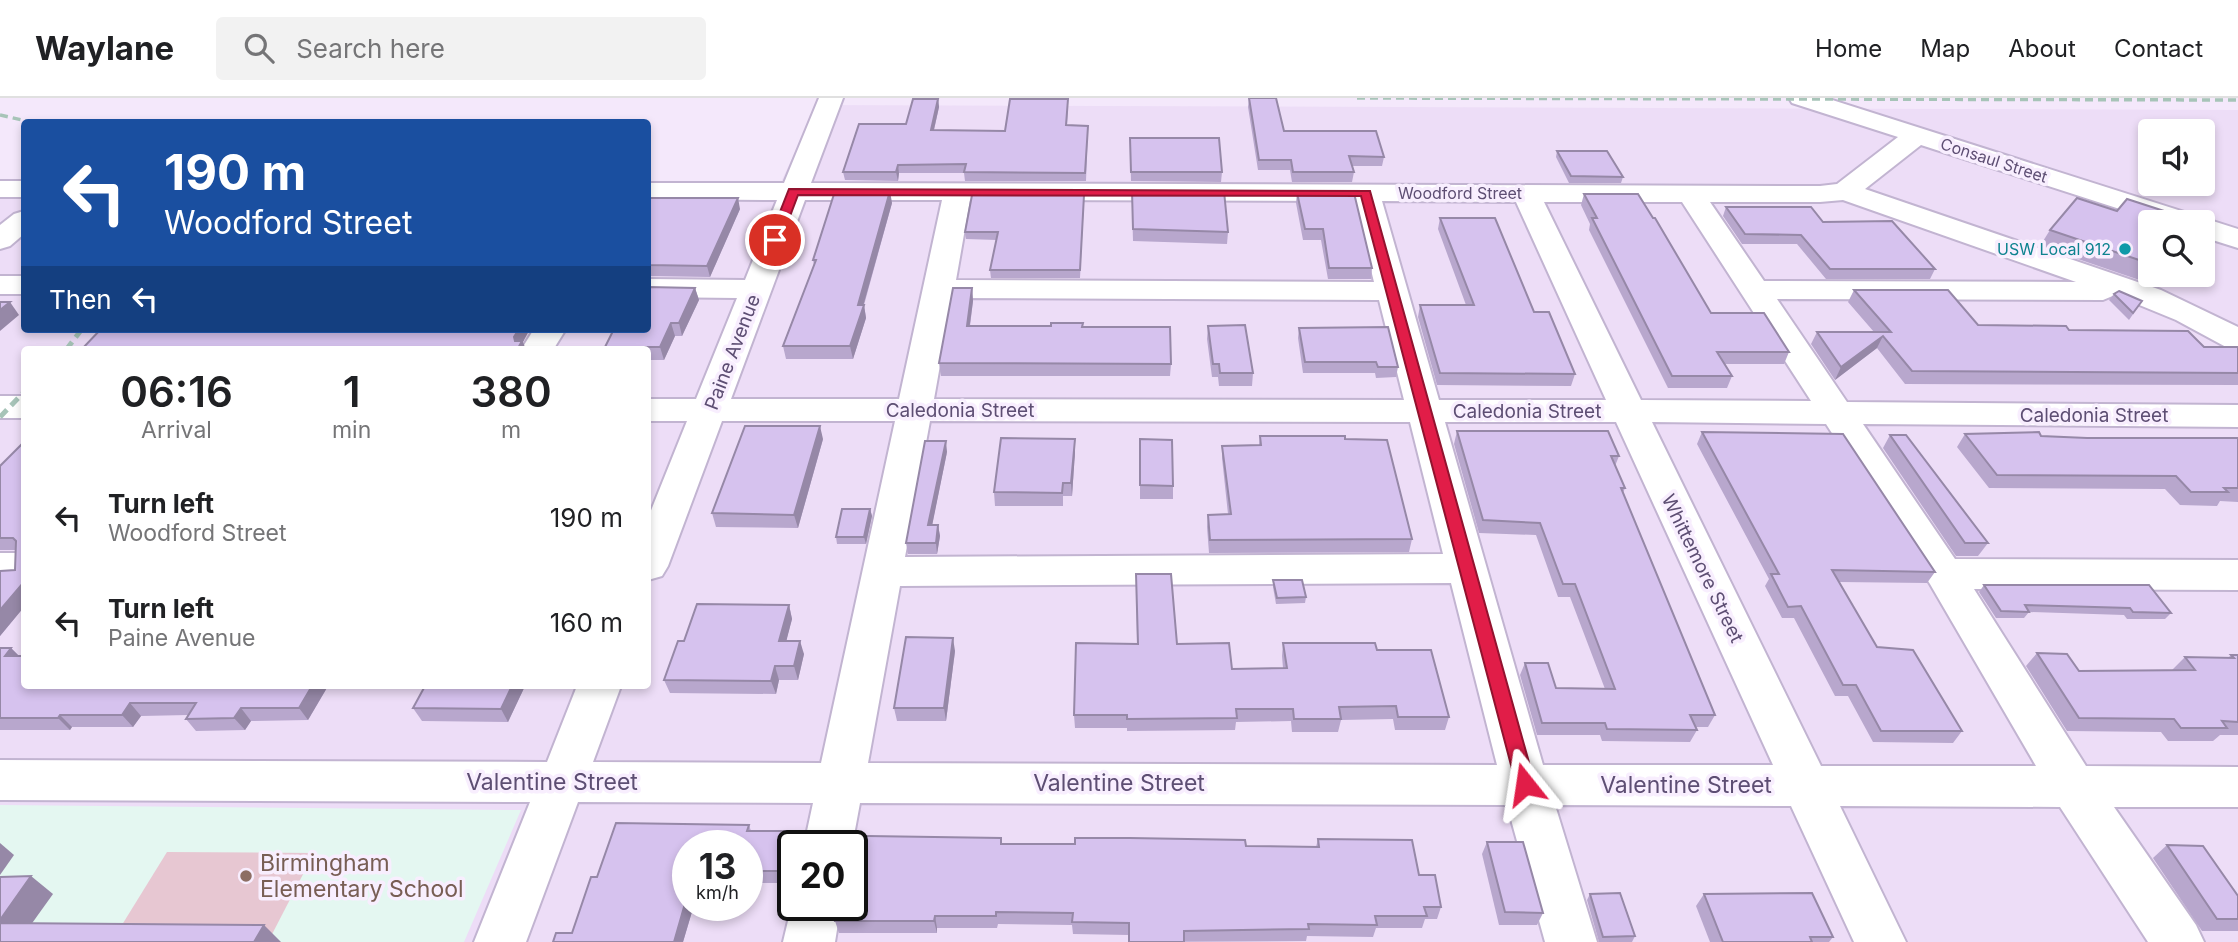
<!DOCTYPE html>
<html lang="en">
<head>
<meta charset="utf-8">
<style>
  body { margin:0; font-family:Inter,sans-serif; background:#f2f2f2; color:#202124; height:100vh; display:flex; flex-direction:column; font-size:26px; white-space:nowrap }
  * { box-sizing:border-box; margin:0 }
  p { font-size:23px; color:#757577 }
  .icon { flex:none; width:38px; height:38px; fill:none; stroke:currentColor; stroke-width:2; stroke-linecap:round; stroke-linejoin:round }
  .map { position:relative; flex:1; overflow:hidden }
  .side { position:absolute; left:21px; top:248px; width:630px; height:343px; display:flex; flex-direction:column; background:#fff; border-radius:7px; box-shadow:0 4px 10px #0003 }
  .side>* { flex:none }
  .guide { position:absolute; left:21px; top:21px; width:630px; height:214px; border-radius:7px; box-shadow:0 4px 10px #0003; background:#1a4fa0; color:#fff; overflow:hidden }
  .fabs { position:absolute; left:2138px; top:21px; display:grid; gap:14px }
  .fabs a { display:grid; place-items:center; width:77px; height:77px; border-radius:7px; background:#fff; box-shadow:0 4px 10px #0003; font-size:35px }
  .speed { position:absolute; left:672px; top:732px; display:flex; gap:14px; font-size:35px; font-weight:700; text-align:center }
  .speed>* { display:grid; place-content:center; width:91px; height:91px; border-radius:50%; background:#fff; box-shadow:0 4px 10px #0003; line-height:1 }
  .speed small { font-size:18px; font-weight:400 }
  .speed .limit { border:4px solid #111; border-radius:10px; background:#fff; color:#111 }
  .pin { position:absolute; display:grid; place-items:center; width:60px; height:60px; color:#fff; margin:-30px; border:4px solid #fff; border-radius:50%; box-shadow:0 2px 7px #0007 }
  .me { position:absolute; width:77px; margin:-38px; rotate:345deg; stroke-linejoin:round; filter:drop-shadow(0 0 5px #0008) }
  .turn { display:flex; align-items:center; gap:24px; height:147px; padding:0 28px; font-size:32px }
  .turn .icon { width:91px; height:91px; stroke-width:2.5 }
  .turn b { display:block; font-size:49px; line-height:60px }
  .then { display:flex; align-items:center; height:66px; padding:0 28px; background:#0003; gap:14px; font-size:26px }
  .eta { display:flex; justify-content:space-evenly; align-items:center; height:119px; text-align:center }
  .eta b { font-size:42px; font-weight:600; line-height:49px }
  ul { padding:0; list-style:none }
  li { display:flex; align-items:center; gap:21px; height:105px; padding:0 28px }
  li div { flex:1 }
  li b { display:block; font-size:26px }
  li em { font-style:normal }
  header { display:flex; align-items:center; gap:42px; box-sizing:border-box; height:98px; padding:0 35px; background:#fff; border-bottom:2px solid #e0e0e0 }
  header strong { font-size:33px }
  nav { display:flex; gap:38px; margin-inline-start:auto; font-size:24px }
  .search { width:490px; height:63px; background:#f2f2f2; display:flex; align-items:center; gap:18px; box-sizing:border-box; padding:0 24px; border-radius:7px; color:#757577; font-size:26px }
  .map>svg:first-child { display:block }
  .residential { fill:#edddf7; fill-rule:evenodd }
  .education { fill:#e4f7f1 }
  .green { fill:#e7c7d2 }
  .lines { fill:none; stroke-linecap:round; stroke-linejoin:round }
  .minor-casing { stroke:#c2b4d1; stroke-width:4 }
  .minor { fill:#fff; fill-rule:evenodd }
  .rail-far1 { stroke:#a7c4b8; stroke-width:3.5; stroke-dasharray:8 5; stroke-linecap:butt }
  .rail { stroke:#a7c4b8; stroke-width:5; stroke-dasharray:10 6; stroke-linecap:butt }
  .wall { fill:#b8a7cd }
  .shaded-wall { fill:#9688a7 }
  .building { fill:#d6c2ee; stroke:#9688a7; stroke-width:2 }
  .route { fill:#e11d48; stroke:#92132f; stroke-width:2 }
  .culture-dot { fill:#0f9aa8; stroke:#f8eefe; stroke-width:2.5 }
  .education-dot { fill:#8d6e63; stroke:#f8eefe; stroke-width:2.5 }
  .labels { text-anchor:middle; stroke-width:7; stroke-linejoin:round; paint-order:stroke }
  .far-street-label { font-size:16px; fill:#5d4e73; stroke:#f8eefe }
  .far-culture-label { font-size:16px; fill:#0d838f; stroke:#f8eefe; text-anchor:end }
  .street-label { font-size:19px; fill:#5d4e73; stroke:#f8eefe }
  .near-street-label { font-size:23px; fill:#5d4e73; stroke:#f8eefe }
  .near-education-label { font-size:23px; fill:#785e54; stroke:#f8eefe; text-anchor:start }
</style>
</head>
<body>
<header>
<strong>Waylane</strong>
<div class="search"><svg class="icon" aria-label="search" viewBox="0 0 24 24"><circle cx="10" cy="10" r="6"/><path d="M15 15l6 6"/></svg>Search here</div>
<nav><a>Home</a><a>Map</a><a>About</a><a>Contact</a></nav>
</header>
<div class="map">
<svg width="2238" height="844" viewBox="0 0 2238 844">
  <rect width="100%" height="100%" fill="#f4e8fb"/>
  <path class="residential" d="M817,7L2238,12V844H0V81H24V231H648V84H781ZM2151,33H2203V86H2151ZM2151,124H2203V177H2151ZM24,252H648V588H24ZM688,747H747V807H688ZM793,747H852V807H793Z"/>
  <polygon class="education" points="0,707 521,712 464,844 0,844"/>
  <polygon class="green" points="167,754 314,755 268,844 112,843"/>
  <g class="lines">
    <defs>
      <g id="minor">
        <path d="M819,0H843L811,85L1820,88L1837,86L1898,39L1792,5L1789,0H1826L2238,131V150L2203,139V124H2160L1921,47L1865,91L2161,192L2238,229V252L2226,249L2176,222L2115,197L2103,202L1777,201L1847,304L2238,307V329L1863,326L1955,461L2238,462V492L1974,491L2086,668L2238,669V709H2114L2196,827L2204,844H2148L2060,709L1840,708L1906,844H1854L1791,708L1555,707L1597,844H1545L1507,707L860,705L852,748L804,747L813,705L578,704L526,844H474L530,704L0,702V662L547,664L577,588H621L593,664L821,665L895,323H722L668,468L662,478L648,482V420L687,323H648V301H696L737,200L648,199V181L745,182L777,102L648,101V85H784ZM805,102H942L899,301H731ZM970,102L1354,103L1374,184L956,182ZM1843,102L2076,184L1764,183L1710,104H1820ZM1382,103L1516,104L1606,302H1439ZM1544,104H1682L1811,303L1641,302ZM952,200L1379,202L1404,302L934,301ZM930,323L1410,324L1443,456L905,459ZM1445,324H1616L1773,667H1543ZM1652,324L1826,326L1930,486L2036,668H1821ZM1451,485L1497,667L868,665L900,488Z"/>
        <rect x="0" y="83" width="24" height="16"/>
        <polygon points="24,113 24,136 10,148 0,151 0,127 14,116"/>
        <rect x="0" y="178" width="24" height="18"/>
        <polygon points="534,231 566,231 553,252 521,252"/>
        <rect x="0" y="298" width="24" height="22"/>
        <rect x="0" y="455" width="24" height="28"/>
        <polygon points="793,802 793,807 841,807 835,844 783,844"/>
      </g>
    </defs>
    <use href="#minor" class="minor-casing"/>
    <use href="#minor" class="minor"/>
    <g class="rail-far1">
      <polyline points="1357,0 2238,2"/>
      <polyline points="0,17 31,24"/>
    </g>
    <g class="rail">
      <polyline points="66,252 82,231"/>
      <polyline points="0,319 24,294"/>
    </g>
  </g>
  <g class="wall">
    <polygon points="1249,0 1284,33 1384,59 1382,68 1352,68 1354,74 1352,84 1292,84 1290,72 1258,72 1248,9"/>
    <polygon points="938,1 939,9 934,32 1005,33 1068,9 1067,27 1088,28 1086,83 965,83 964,75 899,75 898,83 845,82 843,74"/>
    <polygon points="1130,40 1222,74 1221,84 1131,83"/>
    <polygon points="1557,53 1623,79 1621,85 1569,85 1556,59"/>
    <polygon points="1297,95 1372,170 1371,181 1328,181 1321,142 1303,142 1296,105"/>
    <polygon points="1584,96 1711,215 1789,254 1784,266 1725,266 1732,278 1727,290 1668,290 1589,132 1590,126 1581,107"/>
    <polygon points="648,100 740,111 710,179 648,178 648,179"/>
    <polygon points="892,105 864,207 866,220 853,261 786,261 783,248 814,167 813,162"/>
    <polygon points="1084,105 1080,180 991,180 990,172 997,142 966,141 965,134"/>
    <polygon points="1132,105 1228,134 1227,146 1133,143"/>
    <polygon points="1726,109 1823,124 1935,171 1930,181 1826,181 1797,146 1742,146 1723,118"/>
    <polygon points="1440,120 1534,214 1575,276 1571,288 1437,287 1418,219 1420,207 1466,207 1438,131"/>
    <polygon points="2151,124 2151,177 2161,177 2154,187 2040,148 2050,132"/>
    <polygon points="695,190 699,202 682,238 675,238 664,262 648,262 648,252 606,252 605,249"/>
    <polygon points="972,190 973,203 970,228 1083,229 1171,266 1170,278 941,278 939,265"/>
    <polygon points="1854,192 1978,227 2069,232 2204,249 2238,249 2238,287 1905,286 1877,250 1835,282 1811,246 1817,234 1874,234 1848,204"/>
    <polygon points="2114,196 2142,203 2129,222 2109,202"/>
    <polygon points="1208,228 1253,275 1252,288 1219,288 1218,279 1212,279 1207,241"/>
    <polygon points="1299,230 1398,269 1396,279 1376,280 1375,275 1303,275 1298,240"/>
    <polygon points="1457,333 1619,358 1615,368 1625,390 1623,395 1715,617 1708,629 1696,629 1697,632 1690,644 1602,643 1600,637 1537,637 1520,577 1525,565 1556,590 1605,591 1570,499 1558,499 1536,437 1479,435 1454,346"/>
    <polygon points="1702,334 1935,474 1927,485 1839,484 1877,549 1962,633 1953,645 1873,644 1848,598 1835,598 1794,520 1782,520 1765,488 1769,481 1697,346"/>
    <polygon points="1965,336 2087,340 2238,340 2238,404 2220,403 2217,408 2180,407 2165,391 1989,390 1957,349"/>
    <polygon points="1890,337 1988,445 1978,458 1956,458 1883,350"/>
    <polygon points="1260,338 1345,341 1412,441 1409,454 1209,455 1207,429 1208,417 1228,416 1222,360 1222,348 1259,347"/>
    <polygon points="823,341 798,430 716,429 712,415"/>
    <polygon points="1075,341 1075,354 1072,398 1063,398 1063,408 995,408 994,394"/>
    <polygon points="1140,341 1173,388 1173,401 1140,401"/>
    <polygon points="24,344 24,509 0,538 0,473 15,472 15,452 0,452 0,368"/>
    <polygon points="947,354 932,427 938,427 940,438 937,456 908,456 906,445"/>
    <polygon points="870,411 872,418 866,446 837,446 836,439"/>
    <polygon points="1136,476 1177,546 1232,571 1283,570 1282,558 1283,545 1377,552 1449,619 1445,632 1395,632 1393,621 1341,622 1338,634 1292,634 1291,623 1236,624 1235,632 1127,633 1127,630 1075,630 1074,617 1137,546"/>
    <polygon points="1273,482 1306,499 1305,505 1276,506 1273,489"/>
    <polygon points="1984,487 2171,515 2165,521 2127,521 2124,517 2029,514 2024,520 1996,520 1979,494"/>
    <polygon points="789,507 792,521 786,543 804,556 798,582 779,582 776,596 670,595 664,582 684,543"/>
    <polygon points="0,550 11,550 19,558 328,588 308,622 251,623 245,632 196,633 186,621 188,617 141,618 133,629 72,629 70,632 0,632"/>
    <polygon points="955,553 946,623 897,623 894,610"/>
    <polygon points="2037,555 2079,573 2172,572 2185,559 2228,560 2231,557 2238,557 2238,637 2220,637 2213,643 2168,643 2161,634 2067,633 2026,568"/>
    <polygon points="525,588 508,624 422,623 413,610"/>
    <polygon points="616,725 749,727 751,733 797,733 800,737 1001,740 1002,746 1075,746 1075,740 1130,740 1245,742 1246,748 1316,749 1318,741 1412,742 1419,777 1435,777 1441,809 1437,821 1425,821 1422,830 1376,830 1373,839 1307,838 1306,843 1129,844 1129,837 1073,836 1072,827 998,826 997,830 937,830 937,835 839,835 835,823 838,807 852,807 852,747 793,747 793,785 747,785 747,747 688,747 688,807 694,807 683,844 553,844 556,835 572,835 591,779 597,779"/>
    <polygon points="1487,744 1543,815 1537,827 1499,827 1482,756"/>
    <polygon points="2167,747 2238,798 2238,833 2202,833 2153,760"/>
    <polygon points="1590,796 1635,838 1632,844 1599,844 1587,802"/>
    <polygon points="1704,796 1833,839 1829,844 1710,844 1696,808"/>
  </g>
  <g class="shaded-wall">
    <polygon points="938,1 939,9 932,40 931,32"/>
    <polygon points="898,67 899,75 898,83 896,74"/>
    <polygon points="890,93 892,105 862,212 864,207 866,220 853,261 850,248 858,207"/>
    <polygon points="738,100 740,111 710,179 707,168"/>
    <polygon points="695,190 699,202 682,238 679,225"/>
    <polygon points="972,190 973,203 968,240 967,228"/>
    <polygon points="10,204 19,217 0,233 0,212"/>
    <polygon points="671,225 675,238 664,262 660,249"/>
    <polygon points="519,231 530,231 523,244 526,252 517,252 514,239"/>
    <polygon points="1883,238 1877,250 1835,282 1841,269"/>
    <polygon points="820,328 823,341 798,430 794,417"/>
    <polygon points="1075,341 1075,354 1072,398 1071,385"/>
    <polygon points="946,343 947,354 930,438 928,427"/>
    <polygon points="870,411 872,418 866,446 864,439"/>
    <polygon points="938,427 940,438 937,456 936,445"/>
    <polygon points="24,484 24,509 0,538 0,512"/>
    <polygon points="789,507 792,521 783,556 779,543"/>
    <polygon points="953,540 955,553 946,623 944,610"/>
    <polygon points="800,543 804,556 798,582 794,568"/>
    <polygon points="11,550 23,562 5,558"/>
    <polygon points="775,568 779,582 776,596 771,583"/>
    <polygon points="312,588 328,588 308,622 299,610"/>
    <polygon points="512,588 525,588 508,624 501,611"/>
    <polygon points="130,605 141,618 133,629 122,617"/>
    <polygon points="241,610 251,623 245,632 234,620"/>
    <polygon points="60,617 72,629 70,632 58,620"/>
    <polygon points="0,745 14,757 0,777"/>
    <polygon points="31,778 53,796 20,842 0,827 0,822"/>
    <polygon points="688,795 688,807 694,807 683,844 674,844"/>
    <polygon points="935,818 937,830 937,835 934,823"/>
    <polygon points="264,827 281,844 254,844"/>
  </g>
  <g class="building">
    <polygon points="1249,0 1276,0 1284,33 1376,33 1384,59 1349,58 1354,74 1293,74 1291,62 1259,62"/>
    <polygon points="913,1 938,1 931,32 1005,33 1010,1 1068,1 1066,27 1088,28 1085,75 964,74 966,66 898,67 896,74 843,74 859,26 906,26"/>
    <polygon points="1130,40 1219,40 1222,74 1131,74"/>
    <polygon points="1557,53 1607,53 1623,79 1571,78"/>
    <polygon points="835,93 890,93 858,207 864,207 850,248 783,248 816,162 813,162"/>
    <polygon points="1132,93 1224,93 1228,134 1133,131"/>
    <polygon points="1297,95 1354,95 1372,170 1329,170 1323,131 1305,131"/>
    <polygon points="1584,96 1638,96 1653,120 1655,120 1711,215 1764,215 1789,254 1717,254 1732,278 1672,278 1592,120 1597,120"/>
    <polygon points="972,97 1084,97 1080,172 990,172 998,134 965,134"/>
    <polygon points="648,100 738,100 707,168 648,167"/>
    <polygon points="2077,100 2117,113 2127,101 2198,124 2151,124 2151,166 2050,132"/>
    <polygon points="1726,109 1811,109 1823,124 1892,123 1935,171 1830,171 1801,137 1745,136"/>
    <polygon points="1440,120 1495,120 1534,214 1549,214 1575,276 1440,275 1420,207 1474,207"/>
    <polygon points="648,189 695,190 679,225 671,225 660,249 605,249 614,231 648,231"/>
    <polygon points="953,190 972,190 967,228 1051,228 1051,225 1083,225 1082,229 1170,229 1171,266 939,265"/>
    <polygon points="1854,192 1948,192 1978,227 2066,228 2069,232 2188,233 2204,249 2238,249 2238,275 1912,273 1883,238 1841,269 1817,234 1891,234"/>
    <polygon points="2119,193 2142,203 2133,215 2114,196"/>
    <polygon points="0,204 10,204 0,212"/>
    <polygon points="1245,227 1253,275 1220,275 1219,266 1213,266 1208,228"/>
    <polygon points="1388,229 1398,269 1378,269 1376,264 1305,264 1299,230"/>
    <polygon points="101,231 519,231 514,239 515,243 522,243 517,252 81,252"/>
    <polygon points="745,328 820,328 794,417 712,415"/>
    <polygon points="1457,333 1608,333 1619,358 1611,358 1625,390 1621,390 1715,617 1690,617 1697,632 1607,631 1605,625 1542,625 1525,565 1548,565 1556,590 1615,591 1575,486 1563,486 1540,425 1483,422"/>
    <polygon points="1702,334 1843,336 1935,474 1832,472 1877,549 1913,552 1962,633 1881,633 1856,587 1843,587 1801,508 1788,509 1771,476 1779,476"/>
    <polygon points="2039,334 2041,338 2087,340 2238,340 2238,390 2224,390 2228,394 2191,394 2176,378 1997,377 1965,336"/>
    <polygon points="1890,337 1906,337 1988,445 1965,445"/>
    <polygon points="1260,338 1345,338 1345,341 1387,342 1412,441 1210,442 1208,417 1231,416 1222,348 1261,347"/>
    <polygon points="1001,340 1075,341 1071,385 1063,385 1062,395 994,394"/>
    <polygon points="1140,341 1172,342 1173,388 1140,387"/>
    <polygon points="925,343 946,343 928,427 938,427 936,445 906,445"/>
    <polygon points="24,344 24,484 0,512 0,473 15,472 16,443 13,440 0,440 0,368"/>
    <polygon points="842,411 870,411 864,439 836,439"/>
    <polygon points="1136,476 1171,476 1177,546 1229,545 1232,571 1287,570 1283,545 1375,545 1377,552 1431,552 1449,619 1398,619 1396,608 1339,609 1341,621 1294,621 1293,611 1236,611 1237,620 1127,621 1127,617 1074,617 1076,545 1138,546"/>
    <polygon points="1273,482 1302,482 1306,499 1277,500"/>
    <polygon points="1984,487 2149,487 2171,515 2133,514 2130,510 2025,507 2029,514 2001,513"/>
    <polygon points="697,506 789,507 779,543 800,543 794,568 775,568 771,583 664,582 678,543 684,543"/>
    <polygon points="906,539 953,540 944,610 894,610"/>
    <polygon points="0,550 11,550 5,558 24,558 24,588 312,588 299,610 241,610 234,620 186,621 196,605 130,605 122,617 60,617 58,620 0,620"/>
    <polygon points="2037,555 2067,556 2079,573 2195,572 2185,559 2234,560 2231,557 2238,557 2238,624 2222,623 2227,630 2181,630 2174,621 2079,620"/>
    <polygon points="425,588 512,588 501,611 413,610"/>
    <polygon points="616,725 749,727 747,733 797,733 800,737 1001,740 1001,746 1075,746 1075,740 1130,740 1245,742 1246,748 1319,749 1318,741 1412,742 1419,777 1435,777 1441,809 1424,809 1427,818 1375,818 1377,827 1308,826 1309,831 1184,833 1184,844 1129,844 1129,825 1072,824 1073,815 996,814 996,818 935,818 934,823 835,823 838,807 852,807 852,747 793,747 793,773 747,773 747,747 688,747 688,795 674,844 553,844 556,835 572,835 591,779 597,779"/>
    <polygon points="1487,744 1523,744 1543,815 1505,814"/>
    <polygon points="2167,747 2203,748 2238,798 2238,821 2217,821"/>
    <polygon points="31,778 0,822 0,779"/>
    <polygon points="1620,795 1635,838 1603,839 1590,796"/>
    <polygon points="1812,795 1833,839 1810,839 1812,844 1723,844 1704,796"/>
    <polygon points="0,825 264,827 254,844 0,844"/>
  </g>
  <polygon class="route" points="789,91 1370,93 1535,686 1532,692 1525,694 1518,692 1516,686 1361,98 798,97 781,142 771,145 769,142"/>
  <circle class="culture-dot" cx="2125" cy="151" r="7"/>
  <circle class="education-dot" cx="246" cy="778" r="7"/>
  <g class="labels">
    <g class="far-street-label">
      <text transform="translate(1994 62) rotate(18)" y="6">Consaul Street</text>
      <text x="1460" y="101">Woodford Street</text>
    </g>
    <g class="far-culture-label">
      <text x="2111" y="157">USW Local 912</text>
    </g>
    <g class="street-label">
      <text transform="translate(732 254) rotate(-69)" y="7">Paine Avenue</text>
      <text x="960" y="319">Caledonia Street</text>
      <text x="1527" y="320">Caledonia Street</text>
      <text x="2094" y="324">Caledonia Street</text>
      <text transform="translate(1703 470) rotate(64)" y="7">Whittemore Street</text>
    </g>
    <g class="near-street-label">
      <text x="552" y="692">Valentine Street</text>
      <text x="1119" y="693">Valentine Street</text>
      <text x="1686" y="695">Valentine Street</text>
    </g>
    <g class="near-education-label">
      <text x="260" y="773">Birmingham<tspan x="260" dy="26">Elementary School</tspan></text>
    </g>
  </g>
</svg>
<div class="fabs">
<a><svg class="icon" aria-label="sound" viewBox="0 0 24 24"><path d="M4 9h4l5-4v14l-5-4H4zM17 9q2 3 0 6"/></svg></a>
<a><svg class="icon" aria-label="search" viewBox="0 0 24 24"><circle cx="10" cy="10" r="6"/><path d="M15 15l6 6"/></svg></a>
</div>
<div class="speed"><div>13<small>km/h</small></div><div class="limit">20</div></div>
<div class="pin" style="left:775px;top:142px;background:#d93025"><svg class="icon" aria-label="arrive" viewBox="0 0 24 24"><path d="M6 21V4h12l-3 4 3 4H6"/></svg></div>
<svg class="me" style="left:1525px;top:686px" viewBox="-20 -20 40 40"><path d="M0-17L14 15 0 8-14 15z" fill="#e11d48" stroke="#fff" stroke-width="4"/></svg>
<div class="guide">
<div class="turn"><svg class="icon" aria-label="left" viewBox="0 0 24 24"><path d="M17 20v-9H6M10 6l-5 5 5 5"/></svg><div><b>190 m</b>Woodford Street</div></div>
<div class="then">Then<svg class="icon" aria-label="left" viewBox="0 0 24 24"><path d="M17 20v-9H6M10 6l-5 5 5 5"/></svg></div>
</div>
<section class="side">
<div class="eta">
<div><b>06:16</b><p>Arrival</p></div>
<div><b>1</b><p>min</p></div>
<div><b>380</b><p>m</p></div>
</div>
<ul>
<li><svg class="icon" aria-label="left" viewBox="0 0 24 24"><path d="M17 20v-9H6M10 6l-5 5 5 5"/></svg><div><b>Turn left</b><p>Woodford Street</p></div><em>190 m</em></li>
<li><svg class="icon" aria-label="left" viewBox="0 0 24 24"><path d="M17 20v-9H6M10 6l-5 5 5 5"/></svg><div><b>Turn left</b><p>Paine Avenue</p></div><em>160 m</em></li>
</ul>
</section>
</div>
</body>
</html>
